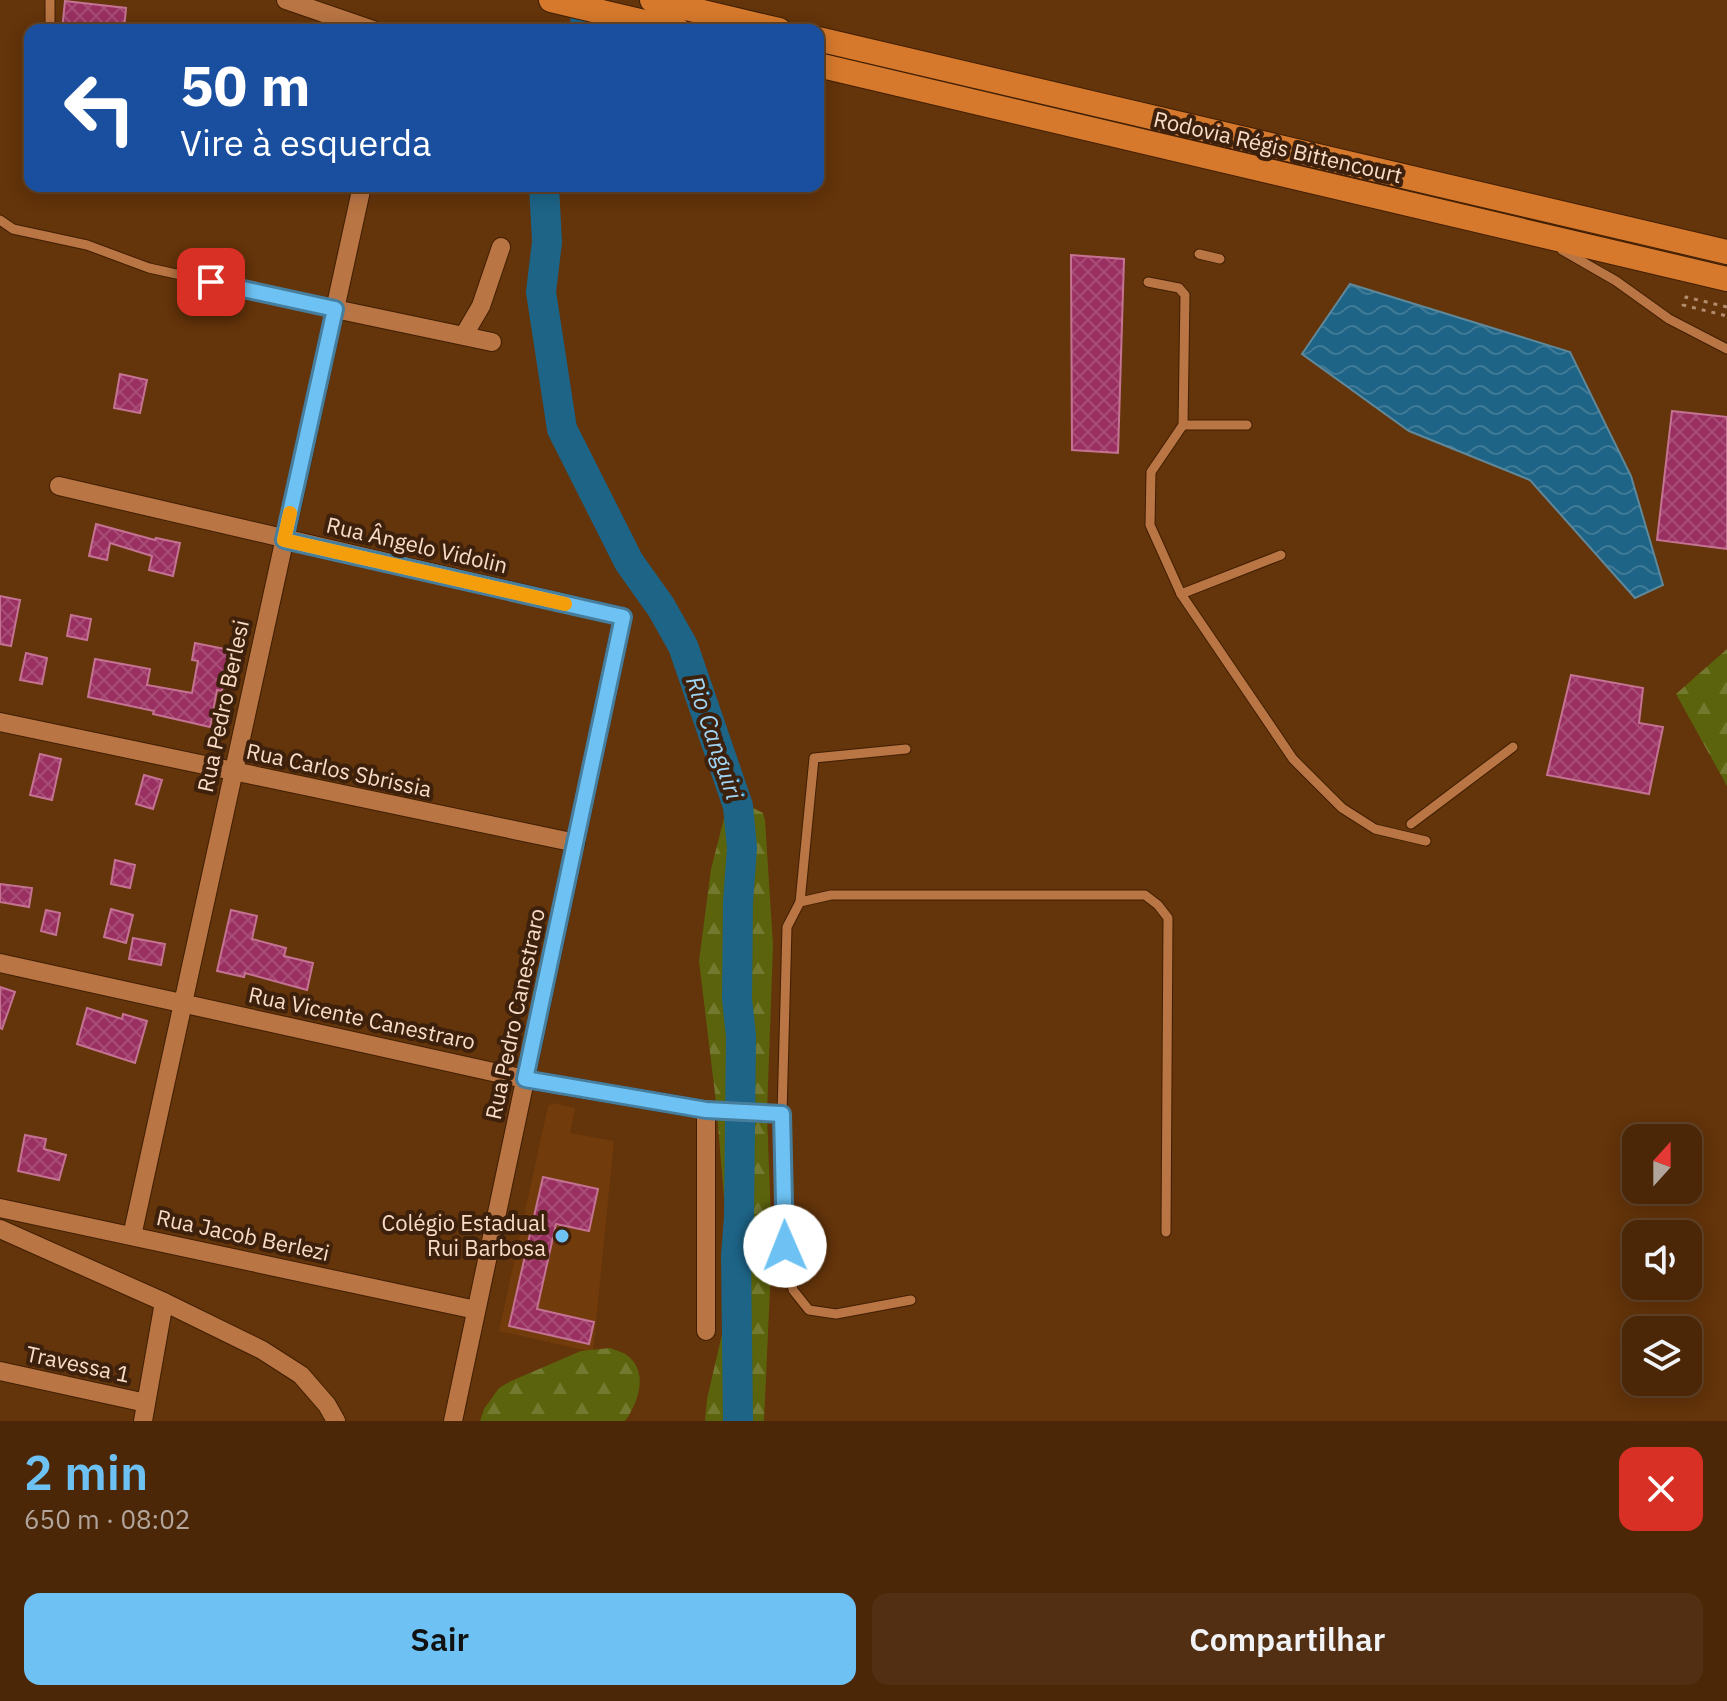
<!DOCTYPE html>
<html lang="pt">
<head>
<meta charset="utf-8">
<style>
  body { margin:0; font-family:"IBM Plex Sans",sans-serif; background:#522f12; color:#f1f3f6; height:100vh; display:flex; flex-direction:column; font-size:30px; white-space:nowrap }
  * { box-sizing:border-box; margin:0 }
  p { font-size:26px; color:#b2a59c }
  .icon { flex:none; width:44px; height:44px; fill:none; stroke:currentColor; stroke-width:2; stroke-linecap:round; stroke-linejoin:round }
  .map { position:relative; height:1421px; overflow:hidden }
  .details { display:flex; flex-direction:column; background:#4b2708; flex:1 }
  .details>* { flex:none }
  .guide { position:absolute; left:24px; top:24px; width:800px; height:168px; border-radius:16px; box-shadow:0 4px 20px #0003,0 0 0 2px #624429; background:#1a4fa0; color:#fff; overflow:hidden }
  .needle { width:52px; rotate:21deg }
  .buttons { position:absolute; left:1622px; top:1124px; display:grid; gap:16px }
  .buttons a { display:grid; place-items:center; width:80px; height:80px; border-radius:16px; background:#4b2708; box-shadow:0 4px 20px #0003,0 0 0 2px #624429; font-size:40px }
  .pin { position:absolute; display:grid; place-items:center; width:68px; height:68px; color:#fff; margin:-34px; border-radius:16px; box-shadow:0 4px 12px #0006 }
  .me { position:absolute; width:88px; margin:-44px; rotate:359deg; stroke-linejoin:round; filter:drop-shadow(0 0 6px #0008) }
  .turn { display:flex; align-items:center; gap:28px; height:168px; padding:0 24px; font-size:36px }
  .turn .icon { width:104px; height:104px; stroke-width:2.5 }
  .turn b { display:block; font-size:56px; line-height:68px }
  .round { display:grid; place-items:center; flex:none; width:84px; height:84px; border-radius:16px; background:#522f12 }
  .headline { display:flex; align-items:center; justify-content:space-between; height:136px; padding:0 24px }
  h1 { font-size:48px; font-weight:600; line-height:60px; color:#6dc2f3 }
  .cta { display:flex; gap:16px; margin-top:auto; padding:16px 24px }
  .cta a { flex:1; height:92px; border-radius:16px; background:#6dc2f3; color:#111; font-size:32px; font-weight:600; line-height:92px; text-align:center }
  .cta a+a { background:#522f12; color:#f1f3f6 }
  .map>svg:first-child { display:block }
  .built { fill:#713b0c }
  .forest { fill:url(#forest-firs) }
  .water { fill:url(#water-waves); stroke:#5f889a; stroke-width:2 }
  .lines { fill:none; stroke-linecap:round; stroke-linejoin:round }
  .river { stroke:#1d6487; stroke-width:30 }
  .building { fill:url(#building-cross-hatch); stroke:#c47393; stroke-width:2 }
  .lane-casing { stroke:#401f03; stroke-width:11 }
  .street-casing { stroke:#401f03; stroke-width:20 }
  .highway-casing { stroke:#401f03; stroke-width:26 }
  .path { stroke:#b28b6d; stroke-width:3; stroke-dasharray:4 6; stroke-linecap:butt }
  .lane { stroke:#b97543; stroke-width:9 }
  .street { stroke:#b97543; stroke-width:18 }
  .highway { stroke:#d6792c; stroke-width:24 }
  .route-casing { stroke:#477e9e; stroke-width:20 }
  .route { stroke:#6dc2f3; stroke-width:14 }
  .slow { stroke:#f59e0b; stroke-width:14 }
  .poi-dot { fill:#6dc2f3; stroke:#3d210c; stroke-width:3 }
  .labels { text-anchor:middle; stroke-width:8; stroke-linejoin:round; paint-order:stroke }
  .street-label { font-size:22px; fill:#fadcc8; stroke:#3d210c }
  .poi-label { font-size:22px; fill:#fadcc8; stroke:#3d210c; text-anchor:end }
  .water-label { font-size:24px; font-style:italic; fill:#a0d5f6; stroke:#3d210c }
</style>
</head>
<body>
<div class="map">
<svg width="1727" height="1421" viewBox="0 0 1727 1421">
  <defs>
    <pattern id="forest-firs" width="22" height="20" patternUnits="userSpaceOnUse" patternTransform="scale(2)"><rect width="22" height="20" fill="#5b630c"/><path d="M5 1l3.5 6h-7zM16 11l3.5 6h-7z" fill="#73792e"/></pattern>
    <pattern id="water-waves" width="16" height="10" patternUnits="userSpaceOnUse" patternTransform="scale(2)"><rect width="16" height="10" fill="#1d6487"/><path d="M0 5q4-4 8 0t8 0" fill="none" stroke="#3f7a96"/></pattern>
    <pattern id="building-cross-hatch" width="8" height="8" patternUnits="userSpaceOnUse" patternTransform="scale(2)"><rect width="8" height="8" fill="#993061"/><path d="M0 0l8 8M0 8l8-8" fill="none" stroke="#a84d76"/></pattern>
  </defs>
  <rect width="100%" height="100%" fill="#64340a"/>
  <polygon class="built" points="554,1103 575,1108 570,1133 614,1141 593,1352 499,1331 548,1106"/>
  <g class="forest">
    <polygon points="1727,649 1727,786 1676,694"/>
    <polygon points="729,799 740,801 763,813 765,820 773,945 767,1114 772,1245 764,1421 705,1421 707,1399 726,1317 729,1257 716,1102 699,961 711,869"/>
    <path d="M610,1348C615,1350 623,1352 628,1356C649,1373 638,1403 625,1421H480L484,1409L499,1388L511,1381L581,1351Z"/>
  </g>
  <polygon class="water" points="1350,284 1570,352 1631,476 1663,585 1635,598 1530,480 1409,431 1302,354"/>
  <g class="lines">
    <g class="river">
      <polyline points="584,30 589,0"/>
      <polyline points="544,186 547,242 541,292 562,429 629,562 661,607 683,646 738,806 742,848 738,902 737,999 741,1036 739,1216 736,1256 738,1421"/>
    </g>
  </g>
  <g class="building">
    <polygon points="65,1 126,8 124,30 62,30"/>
    <polygon points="1071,255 1124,259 1118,453 1072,450"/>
    <polygon points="120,374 147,380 140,413 114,408"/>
    <polygon points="1672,411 1727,417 1727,549 1657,540"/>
    <polygon points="96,524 155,540 156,538 180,543 173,576 149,570 152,556 110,543 107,560 89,556"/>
    <polygon points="0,596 20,600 11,646 0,644"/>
    <polygon points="71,615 91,619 87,640 67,636"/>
    <polygon points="195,643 230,650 222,691 217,690 210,727 153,714 154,711 88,697 95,659 150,669 147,685 192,693 198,661 192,660"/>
    <polygon points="26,653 47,658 42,684 20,680"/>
    <polygon points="1571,675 1643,688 1639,723 1663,727 1649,794 1547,775"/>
    <polygon points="40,754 61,759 52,800 30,795"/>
    <polygon points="144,775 162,780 153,809 136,804"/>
    <polygon points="115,860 135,865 130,888 111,884"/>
    <polygon points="0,884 32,888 29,907 0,902"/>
    <polygon points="111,909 133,915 126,943 104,937"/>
    <polygon points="46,910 60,913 56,935 41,931"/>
    <polygon points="231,910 257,916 252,939 286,948 284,956 313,963 307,990 245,973 244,977 217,971"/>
    <polygon points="133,938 165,944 161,965 129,959"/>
    <polygon points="0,987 15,992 2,1029 0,1028"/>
    <polygon points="87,1008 122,1019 123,1014 147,1021 135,1063 77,1044"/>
    <polygon points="25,1135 46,1139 44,1149 66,1155 59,1180 18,1171"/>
    <polygon points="543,1177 598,1189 589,1231 556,1224 537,1309 594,1322 589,1344 509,1326"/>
  </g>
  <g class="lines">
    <defs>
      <g id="lane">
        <polyline points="50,0 50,23"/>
        <polyline points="0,220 13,229 87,245 149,268 335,309"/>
        <polyline points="1562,250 1616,281 1669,319 1727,349"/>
        <polyline points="1199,254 1220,259"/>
        <polyline points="1148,282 1179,288 1185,295 1183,425 1247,425"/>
        <polyline points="1183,425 1151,472 1150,525 1181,594 1293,759 1342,808 1375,829 1426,841"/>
        <polyline points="1181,594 1281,555"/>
        <polyline points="1411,824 1513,747"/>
        <polyline points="800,902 814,758 906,749"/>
        <polyline points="706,1110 782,1114"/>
        <polyline points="911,1300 836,1314 809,1310 793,1290 785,1246 782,1114 787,927 800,902 831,895 1145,895 1158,905 1168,918 1166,1232"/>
      </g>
      <g id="street">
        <polyline points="286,0 373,30"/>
        <polyline points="335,309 492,342"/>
        <polyline points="464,335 481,306 501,247"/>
        <polyline points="59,486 623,617 453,1421"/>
        <polyline points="0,722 576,843"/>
        <polyline points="0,963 525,1079 706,1110 706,1331"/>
        <polyline points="0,1208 476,1310"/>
        <polyline points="0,1229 164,1302 262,1350 301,1375 327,1405 336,1421"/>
        <polyline points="132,1236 362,186"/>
        <polyline points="0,1371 146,1403"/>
        <polyline points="143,1421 164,1302"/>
      </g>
      <g id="highway">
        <polyline points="551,0 678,30"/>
        <polyline points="652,0 779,30"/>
        <polyline points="818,39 1727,252"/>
        <polyline points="818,65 1727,279"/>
      </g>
    </defs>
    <use href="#lane" class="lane-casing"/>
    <use href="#street" class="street-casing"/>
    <use href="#highway" class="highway-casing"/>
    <polyline class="path" points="1727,307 1686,297 1683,305 1727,316"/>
    <use href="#lane" class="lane"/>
    <use href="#street" class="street"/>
    <use href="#highway" class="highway"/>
  </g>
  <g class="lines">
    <defs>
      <polyline id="route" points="211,282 335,309 284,540 623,617 525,1079 706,1110 782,1114 785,1246"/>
    </defs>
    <use href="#route" class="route-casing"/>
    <use href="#route" class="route"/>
    <polyline class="slow" points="290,513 284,540 565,604"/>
  </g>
  <circle class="poi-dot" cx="562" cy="1236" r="8"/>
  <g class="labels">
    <g class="street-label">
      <text transform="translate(1278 147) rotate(13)" y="8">Rodovia Régis Bittencourt</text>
      <text transform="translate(417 545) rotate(13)" y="8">Rua Ângelo Vidolin</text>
      <text transform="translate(223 706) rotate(-78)" y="8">Rua Pedro Berlesi</text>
      <text transform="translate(339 770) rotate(12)" y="8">Rua Carlos Sbrissia</text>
      <text transform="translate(515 1014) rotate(-78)" y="8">Rua Pedro Canestraro</text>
      <text transform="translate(362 1018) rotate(12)" y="8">Rua Vicente Canestraro</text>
      <text transform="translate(243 1235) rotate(12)" y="8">Rua Jacob Berlezi</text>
      <text transform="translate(78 1364) rotate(12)" y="8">Travessa 1</text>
    </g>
    <g class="poi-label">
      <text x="546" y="1231">Colégio Estadual<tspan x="546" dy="25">Rui Barbosa</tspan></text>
    </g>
    <g class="water-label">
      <text transform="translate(714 738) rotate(71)" y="8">Rio Canguiri</text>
    </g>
  </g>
</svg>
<div class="buttons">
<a><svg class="needle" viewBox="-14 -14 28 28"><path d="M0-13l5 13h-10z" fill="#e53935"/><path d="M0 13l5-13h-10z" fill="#b2a59c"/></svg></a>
<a><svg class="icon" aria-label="sound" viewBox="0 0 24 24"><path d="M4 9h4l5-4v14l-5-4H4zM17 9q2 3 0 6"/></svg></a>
<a><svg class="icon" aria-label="layers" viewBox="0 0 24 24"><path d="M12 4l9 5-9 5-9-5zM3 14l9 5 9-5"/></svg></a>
</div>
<div class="pin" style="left:211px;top:282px;background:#d93025"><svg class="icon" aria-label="arrive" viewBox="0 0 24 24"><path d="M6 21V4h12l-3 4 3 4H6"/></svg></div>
<svg class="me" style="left:785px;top:1246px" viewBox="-20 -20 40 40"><circle r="19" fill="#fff"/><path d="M0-13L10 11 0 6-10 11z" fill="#6dc2f3"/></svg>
<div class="guide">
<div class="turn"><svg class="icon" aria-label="left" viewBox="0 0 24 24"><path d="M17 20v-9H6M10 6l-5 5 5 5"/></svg><div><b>50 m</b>Vire à esquerda</div></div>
</div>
</div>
<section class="details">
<div class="headline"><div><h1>2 min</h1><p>650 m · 08:02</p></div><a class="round" style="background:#d93025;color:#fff"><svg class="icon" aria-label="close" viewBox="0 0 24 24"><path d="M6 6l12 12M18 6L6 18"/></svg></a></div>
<div class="cta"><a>Sair</a><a>Compartilhar</a></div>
</section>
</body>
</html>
